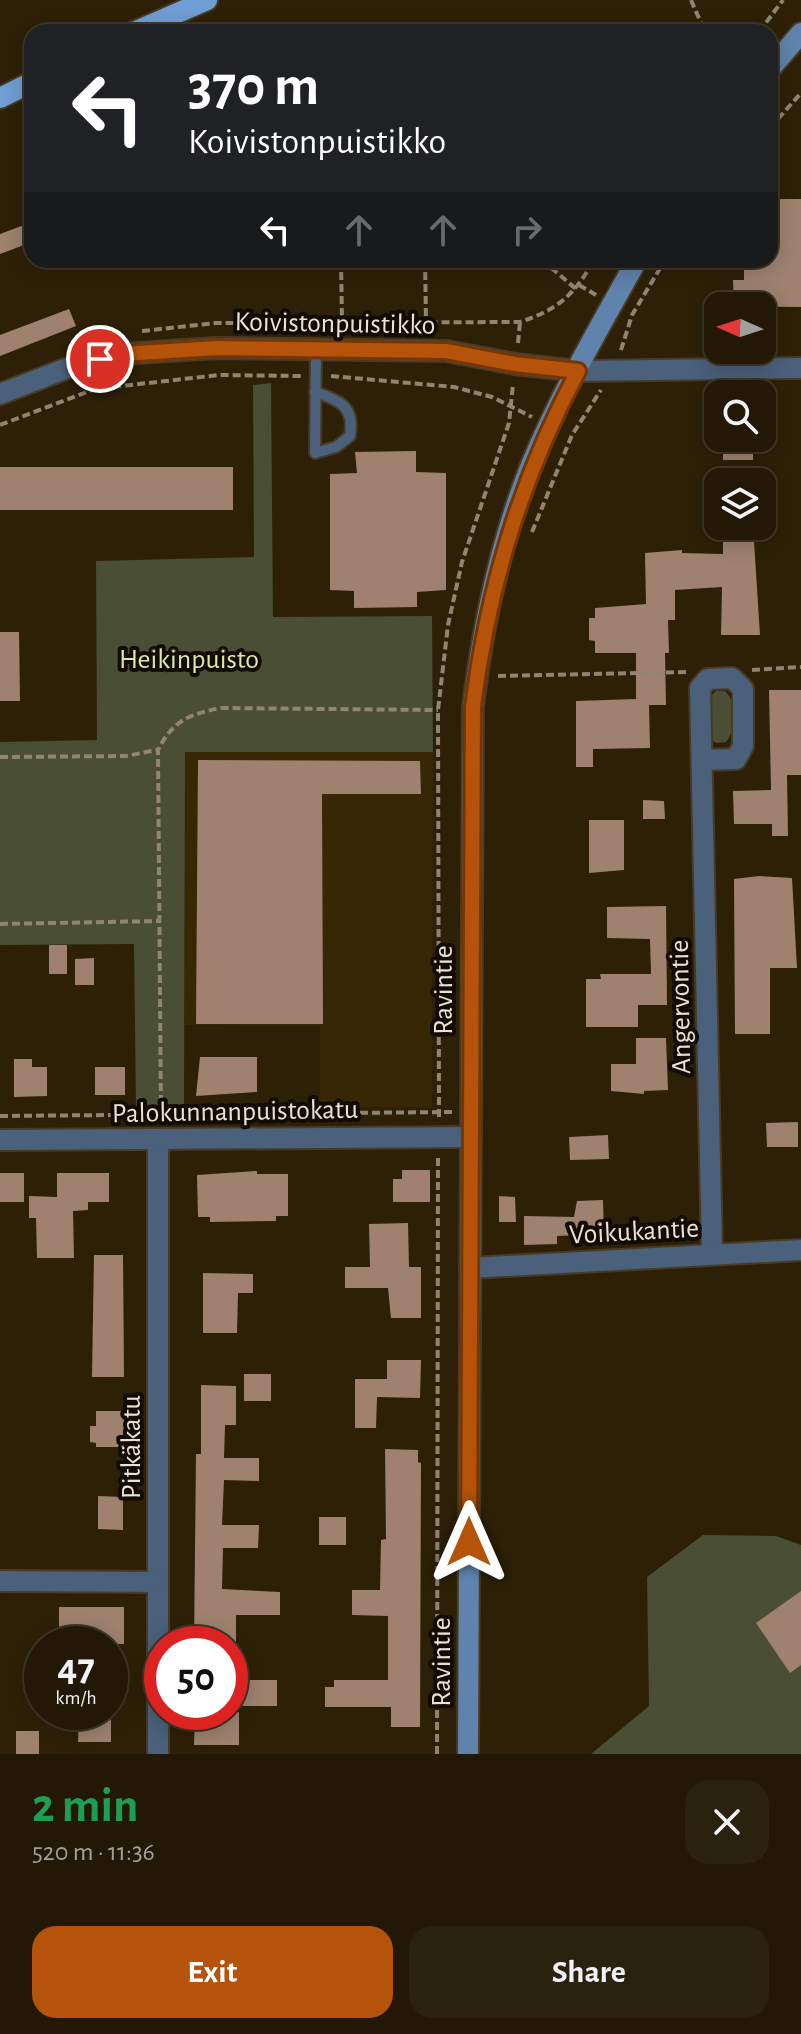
<!DOCTYPE html>
<html lang="en">
<head>
<meta charset="utf-8">
<style>
  body { margin:0; font-family:"Alegreya Sans",sans-serif; background:#2a210f; color:#f1f3f6; height:100vh; display:flex; flex-direction:column; font-size:30px; white-space:nowrap }
  * { box-sizing:border-box; margin:0 }
  p { font-size:26px; color:#a2a09a }
  .icon { flex:none; width:44px; height:44px; fill:none; stroke:currentColor; stroke-width:2; stroke-linecap:round; stroke-linejoin:round }
  .map { position:relative; height:1754px; overflow:hidden }
  .side { display:flex; flex-direction:column; background:#221805; flex:1 }
  .side>* { flex:none }
  .top-card { position:absolute; left:24px; top:24px; width:754px; height:244px; border-radius:24px; box-shadow:0 4px 20px #0003,0 0 0 2px #3f3727; background:#202124; color:#fff; overflow:hidden }
  .needle { width:52px; rotate:273deg }
  .fabs { position:absolute; left:704px; top:292px; display:grid; gap:16px }
  .fabs a { display:grid; place-items:center; width:72px; height:72px; border-radius:16px; background:#221805; box-shadow:0 4px 20px #0003,0 0 0 2px #3f3727; font-size:40px }
  .speed { position:absolute; left:24px; top:1626px; display:flex; gap:16px; font-size:40px; font-weight:700; text-align:center }
  .speed>* { display:grid; place-content:center; width:104px; height:104px; border-radius:50%; background:#221805; box-shadow:0 4px 20px #0003,0 0 0 2px #3f3727; line-height:1 }
  .speed small { font-size:20px; font-weight:400 }
  .speed .limit { border:12px solid #d22; background:#fff; color:#111 }
  .pin { position:absolute; display:grid; place-items:center; width:68px; height:68px; color:#fff; margin:-34px; border:4px solid #fff; border-radius:50%; box-shadow:0 2px 8px #0007 }
  .me { position:absolute; width:88px; margin:-44px; rotate:0deg; stroke-linejoin:round; filter:drop-shadow(0 0 6px #0008) }
  .turn { display:flex; align-items:center; gap:28px; height:168px; padding:0 32px; font-size:36px }
  .turn .icon { width:104px; height:104px; stroke-width:2.5 }
  .turn b { display:block; font-size:56px; line-height:68px }
  .lanes { display:flex; align-items:center; height:76px; padding:0 32px; background:#0003; justify-content:center; gap:40px; direction:ltr }
  .lanes .off { opacity:.35 }
  .round { display:grid; place-items:center; flex:none; width:84px; height:84px; border-radius:24px; background:#2a210f }
  .overview { display:flex; align-items:center; justify-content:space-between; height:136px; padding:0 32px }
  h1 { font-size:48px; font-weight:700; line-height:60px; color:#1e9e55 }
  .cta { display:flex; gap:16px; margin-top:auto; padding:16px 32px }
  .cta a { flex:1; height:92px; border-radius:24px; background:#b45309; color:#fff; font-size:32px; font-weight:700; line-height:92px; text-align:center }
  .cta a+a { background:#2a210f; color:#f1f3f6 }
  .map>svg:first-child { display:block }
  .built { fill:#372704 }
  .green { fill:#494e34 }
  .building { fill:#9e826f }
  .lines { fill:none; stroke-linecap:round; stroke-linejoin:round }
  .lane-casing { stroke:#483b24; stroke-width:14 }
  .street-casing { stroke:#483b24; stroke-width:24 }
  .secondary-casing { stroke:#483b24; stroke-width:24 }
  .primary-casing { stroke:#483b24; stroke-width:24 }
  .path { stroke:#908572; stroke-width:4; stroke-dasharray:8 4; stroke-linecap:butt }
  .lane { stroke:#4a607b; stroke-width:10 }
  .street { stroke:#4a607b; stroke-width:20 }
  .secondary { stroke:#5f83ad; stroke-width:20 }
  .primary { stroke:#6f9ed4; stroke-width:20 }
  .route-casing { stroke:#753606; stroke-width:20 }
  .route { stroke:#b45309; stroke-width:14 }
  .labels { text-anchor:middle; stroke-width:8; stroke-linejoin:round; paint-order:stroke }
  .street-label { font-size:28px; fill:#ebe2d4; stroke:#110b03 }
  .park-label { font-size:28px; fill:#dbe9ab; stroke:#110b03 }
</style>
</head>
<body>
<div class="map">
<svg width="801" height="1754" viewBox="0 0 801 1754">
  <rect width="100%" height="100%" fill="#2d2007"/>
  <polygon class="built" points="185,751 433,752 432,1107 320,1107 320,1026 185,1025"/>
  <g class="green">
    <polygon points="271,383 273,617 432,616 433,752 185,752 184,1107 136,1107 134,944 0,945 0,742 97,740 96,561 254,557 253,385"/>
    <path d="M716,691H725C738,704 737,728 726,742L716,743L710,738V697Z"/>
    <polygon points="703,1535 776,1536 801,1545 801,1754 591,1754 649,1706 647,1577"/>
  </g>
  <g class="building">
    <polygon points="770,199 801,199 801,307 734,306 733,280 744,280 744,260 770,260"/>
    <polygon points="32,222 32,242 0,254 0,234"/>
    <polygon points="69,309 76,326 0,356 0,335"/>
    <rect x="723" y="438" width="30" height="22"/>
    <polygon points="416,451 416,472 446,473 446,590 417,592 417,607 354,608 354,591 330,590 330,474 357,473 355,452"/>
    <rect x="0" y="467" width="233" height="43"/>
    <polygon points="723,526 753,526 760,635 721,635 722,587 675,590 675,620 668,620 669,653 665,653 666,705 649,705 650,748 593,749 593,767 576,767 576,701 636,699 636,653 595,653 595,641 589,640 589,618 595,618 595,608 646,604 645,553 682,550 682,553 723,554"/>
    <polygon points="0,632 19,632 20,701 0,701"/>
    <polygon points="769,690 801,690 801,775 787,775 788,836 772,836 772,824 734,824 733,791 771,790"/>
    <polygon points="198,760 420,761 421,794 322,794 323,1024 196,1024"/>
    <polygon points="643,800 664,801 665,819 643,819"/>
    <polygon points="589,820 624,820 624,870 589,873"/>
    <polygon points="759,876 792,878 797,968 770,968 770,1034 735,1034 734,879"/>
    <polygon points="666,906 667,1005 638,1005 638,1027 586,1027 586,979 601,979 600,974 651,974 650,939 607,938 607,907"/>
    <rect x="49" y="945" width="18" height="29"/>
    <polygon points="94,958 94,985 75,985 75,959"/>
    <polygon points="636,1038 666,1038 668,1090 644,1091 644,1094 611,1091 611,1064 636,1064"/>
    <polygon points="200,1057 257,1057 257,1092 196,1096"/>
    <polygon points="14,1059 32,1059 32,1067 47,1067 47,1096 14,1097"/>
    <rect x="95" y="1067" width="30" height="28"/>
    <polygon points="798,1122 798,1147 767,1147 766,1123"/>
    <polygon points="608,1135 609,1159 570,1160 569,1137"/>
    <polygon points="402,1170 430,1170 430,1202 393,1202 393,1179 402,1179"/>
    <polygon points="257,1171 257,1174 288,1174 288,1216 276,1216 276,1221 210,1222 210,1217 198,1217 197,1175"/>
    <rect x="0" y="1173" width="24" height="29"/>
    <polygon points="57,1173 109,1173 109,1202 88,1202 88,1210 73,1211 74,1258 37,1258 36,1218 29,1218 29,1196 57,1197"/>
    <polygon points="499,1196 515,1197 516,1222 499,1222"/>
    <polygon points="603,1200 604,1234 557,1236 557,1244 524,1245 524,1216 574,1217 577,1201"/>
    <polygon points="408,1223 409,1267 421,1267 421,1318 391,1318 388,1288 345,1288 345,1267 370,1267 369,1224"/>
    <polygon points="94,1255 123,1255 124,1377 92,1377"/>
    <polygon points="203,1273 253,1274 253,1293 238,1293 237,1333 203,1333"/>
    <polygon points="387,1360 421,1360 420,1398 377,1397 376,1428 355,1428 355,1379 387,1379"/>
    <rect x="244" y="1374" width="27" height="27"/>
    <polygon points="201,1385 236,1386 236,1425 225,1425 224,1458 259,1458 259,1481 224,1480 222,1525 259,1525 258,1548 223,1548 222,1589 280,1592 280,1615 236,1615 236,1644 194,1644 196,1454 201,1454"/>
    <polygon points="96,1411 124,1411 124,1447 96,1447 96,1443 90,1442 90,1426 96,1426"/>
    <polygon points="385,1449 418,1450 418,1462 421,1463 420,1727 391,1727 391,1707 325,1707 325,1687 334,1687 334,1680 388,1680 388,1616 352,1615 352,1590 380,1590 381,1540 386,1539"/>
    <polygon points="98,1496 123,1497 123,1530 98,1529"/>
    <rect x="319" y="1517" width="27" height="28"/>
    <polygon points="801,1591 801,1665 790,1673 756,1623"/>
    <polygon points="59,1607 124,1607 124,1644 95,1644 95,1631 59,1631"/>
    <rect x="230" y="1680" width="47" height="26"/>
    <polygon points="79,1712 111,1712 111,1742 78,1742"/>
    <polygon points="195,1712 239,1712 239,1745 194,1745"/>
    <rect x="16" y="1731" width="23" height="23"/>
  </g>
  <g class="lines">
    <defs>
      <path id="lane" d="M315,392C340,400 355,407 350,436L336,447L315,453L316,349"/>
      <g id="street">
        <polyline points="0,394 78,364 122,354 216,348 446,351 515,364 578,371 801,368"/>
        <polyline points="702,760 736,759 743,746 743,689 732,678 708,679 700,688 712,1253"/>
        <polyline points="158,1139 158,1754"/>
        <polyline points="0,1140 470,1137"/>
        <polyline points="470,1268 801,1250"/>
        <polyline points="0,1581 158,1582"/>
      </g>
      <g id="secondary">
        <polyline points="770,69 801,33"/>
        <path d="M468,1754L473,707C483,624 500,542 531,465C560,395 600,326 637,260"/>
      </g>
      <g id="primary">
        <polyline points="134,32 207,0"/>
        <polyline points="0,98 32,82"/>
      </g>
    </defs>
    <use href="#lane" class="lane-casing"/>
    <use href="#street" class="street-casing"/>
    <use href="#secondary" class="secondary-casing"/>
    <use href="#primary" class="primary-casing"/>
    <g class="path">
      <polyline points="691,0 705,32"/>
      <polyline points="759,32 783,0"/>
      <polyline points="770,128 801,93"/>
      <polyline points="341,260 342,322"/>
      <polyline points="425,260 426,322"/>
      <polyline points="542,260 576,289"/>
      <polyline points="579,285 596,295"/>
      <path d="M142,331L216,323L520,322C559,309 574,295 594,260"/>
      <polyline points="518,343 520,322"/>
      <polyline points="621,350 632,315 665,260"/>
      <polyline points="331,376 454,387 492,397 532,417"/>
      <polyline points="0,425 95,389 219,375 302,376"/>
      <polyline points="532,532 572,435 601,390"/>
      <polyline points="752,670 801,667"/>
      <polyline points="498,676 687,672"/>
      <polyline points="0,757 126,756 157,750"/>
      <polyline points="0,924 160,921"/>
      <path d="M161,1115L158,750C173,720 190,714 221,708L438,710"/>
      <polyline points="0,1116 452,1112"/>
      <polyline points="439,1117 438,710 448,625 462,562 509,423 513,384"/>
      <polyline points="437,1754 438,1158"/>
    </g>
    <use href="#lane" class="lane"/>
    <use href="#street" class="street"/>
    <use href="#secondary" class="secondary"/>
    <use href="#primary" class="primary"/>
  </g>
  <g class="lines">
    <defs>
      <path id="route" d="M100,359L122,354L216,348L446,351L515,364L578,371C521,478 488,587 473,707L469,1542"/>
    </defs>
    <use href="#route" class="route-casing"/>
    <use href="#route" class="route"/>
  </g>
  <g class="labels">
    <g class="street-label">
      <text transform="translate(335 322) rotate(1)" y="10">Koivistonpuistikko</text>
      <text transform="translate(442 990) rotate(-90)" y="10">Ravintie</text>
      <text transform="translate(679 1007) rotate(-91)" y="10">Angervontie</text>
      <text transform="translate(235 1110) rotate(-1)" y="10">Palokunnanpuistokatu</text>
      <text transform="translate(634 1230) rotate(-3)" y="10">Voikukantie</text>
      <text transform="translate(130 1447) rotate(-90)" y="10">Pitkäkatu</text>
      <text transform="translate(440 1662) rotate(-90)" y="10">Ravintie</text>
    </g>
    <g class="park-label">
      <text x="189" y="668">Heikinpuisto</text>
    </g>
  </g>
</svg>
<div class="fabs">
<a><svg class="needle" viewBox="-14 -14 28 28"><path d="M0-13l5 13h-10z" fill="#e53935"/><path d="M0 13l5-13h-10z" fill="#a2a09a"/></svg></a>
<a><svg class="icon" aria-label="search" viewBox="0 0 24 24"><circle cx="10" cy="10" r="6"/><path d="M15 15l6 6"/></svg></a>
<a><svg class="icon" aria-label="layers" viewBox="0 0 24 24"><path d="M12 4l9 5-9 5-9-5zM3 14l9 5 9-5"/></svg></a>
</div>
<div class="speed"><div>47<small>km/h</small></div><div class="limit">50</div></div>
<div class="pin" style="left:100px;top:359px;background:#d93025"><svg class="icon" aria-label="arrive" viewBox="0 0 24 24"><path d="M6 21V4h12l-3 4 3 4H6"/></svg></div>
<svg class="me" style="left:469px;top:1542px" viewBox="-20 -20 40 40"><path d="M0-17L14 15 0 8-14 15z" fill="#b45309" stroke="#fff" stroke-width="4"/></svg>
<div class="top-card">
<div class="turn"><svg class="icon" aria-label="left" viewBox="0 0 24 24"><path d="M17 20v-9H6M10 6l-5 5 5 5"/></svg><div><b>370 m</b>Koivistonpuistikko</div></div>
<div class="lanes"><svg class="icon" aria-label="left" viewBox="0 0 24 24"><path d="M17 20v-9H6M10 6l-5 5 5 5"/></svg><svg class="icon off" aria-label="ahead" viewBox="0 0 24 24"><path d="M12 20V5M6 11l6-6 6 6"/></svg><svg class="icon off" aria-label="ahead" viewBox="0 0 24 24"><path d="M12 20V5M6 11l6-6 6 6"/></svg><svg class="icon off" aria-label="right" viewBox="0 0 24 24"><path d="M7 20v-9h11M14 6l5 5-5 5"/></svg></div>
</div>
</div>
<section class="side">
<div class="overview"><div><h1>2 min</h1><p>520 m · 11:36</p></div><a class="round"><svg class="icon" aria-label="close" viewBox="0 0 24 24"><path d="M6 6l12 12M18 6L6 18"/></svg></a></div>
<div class="cta"><a>Exit</a><a>Share</a></div>
</section>
</body>
</html>
